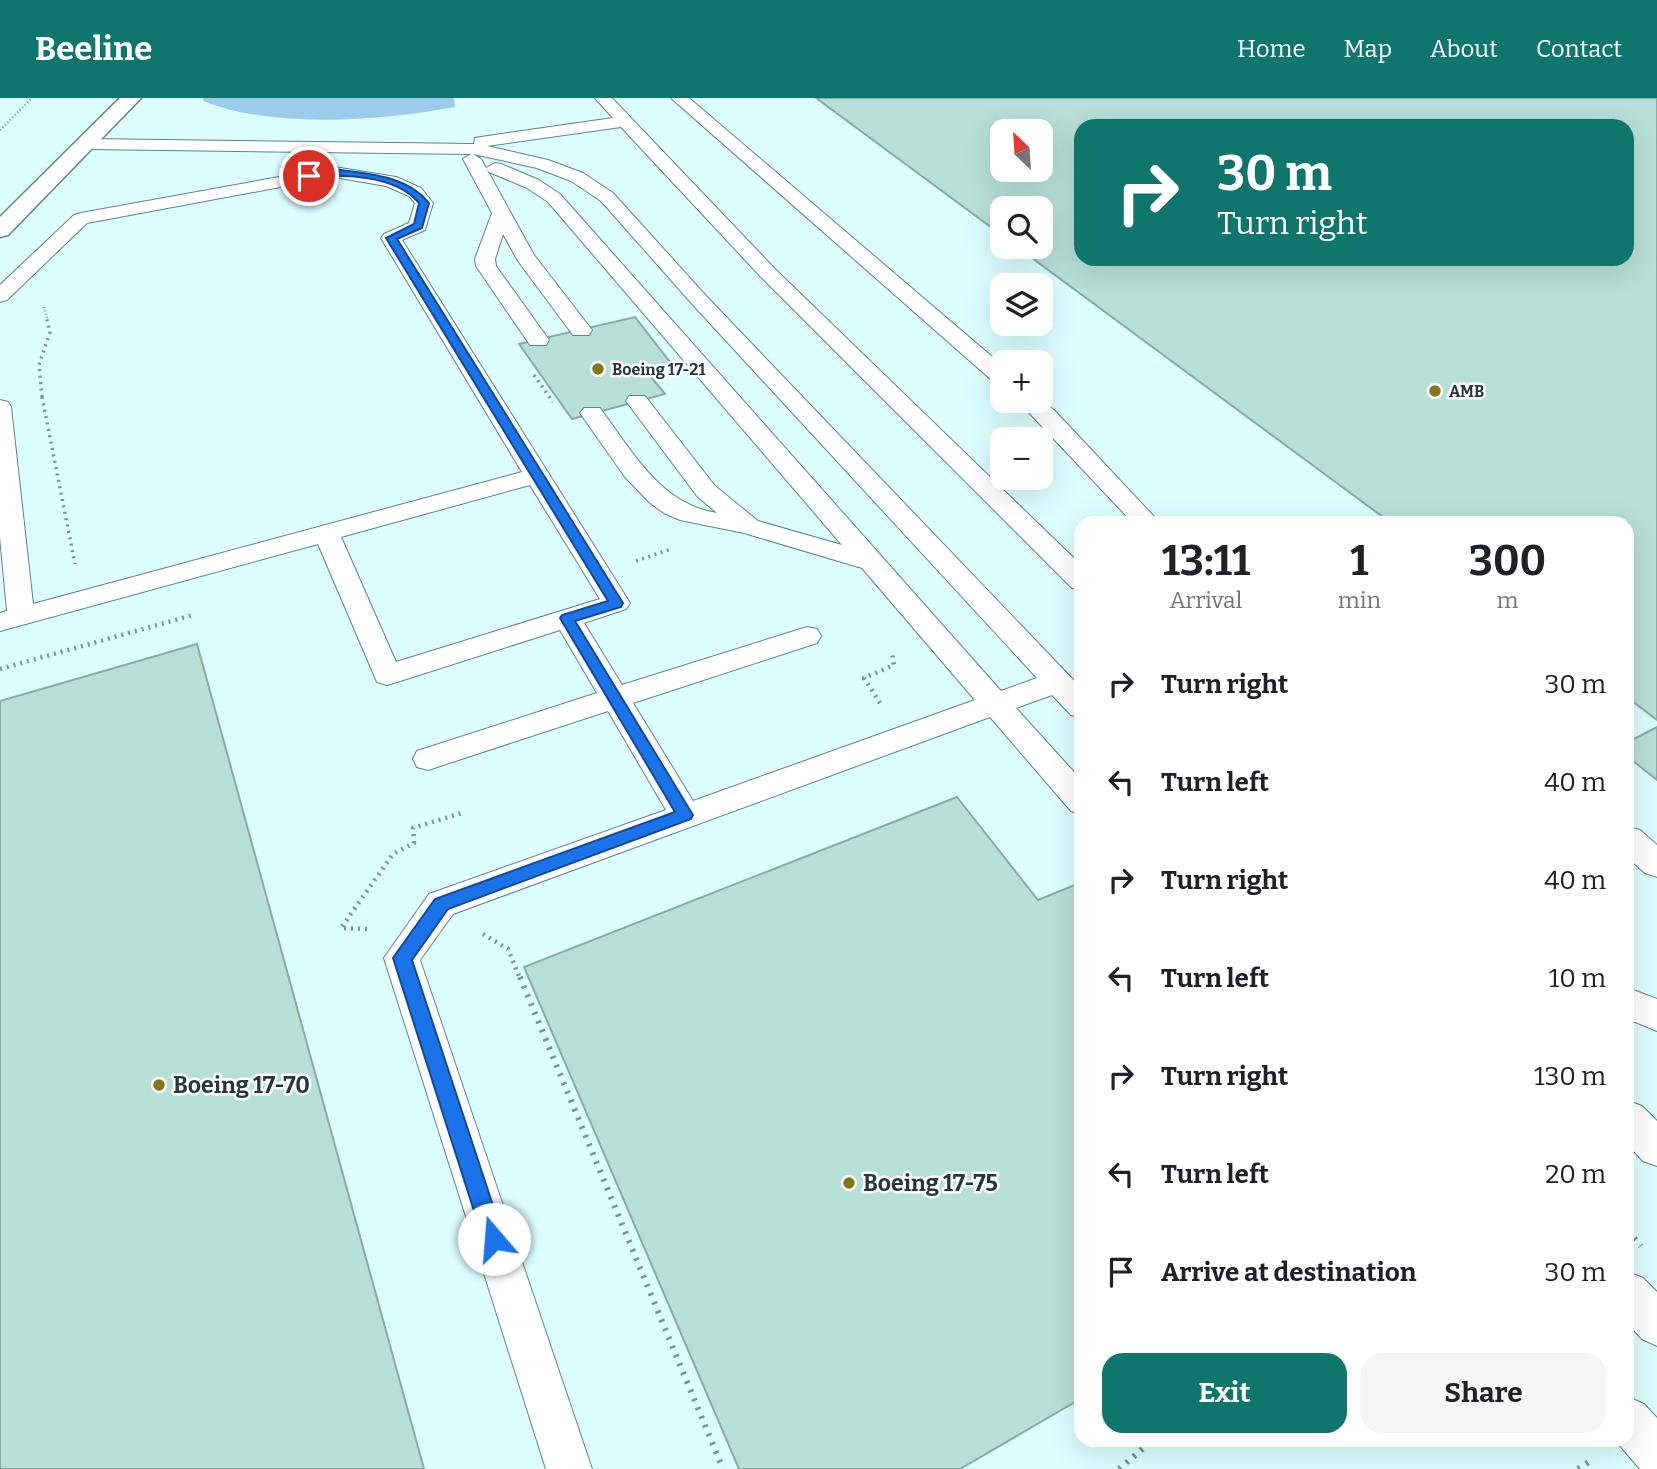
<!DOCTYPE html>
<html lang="en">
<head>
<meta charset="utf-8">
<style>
  body { margin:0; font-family:Bitter,serif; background:#f6f6f6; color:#202124; height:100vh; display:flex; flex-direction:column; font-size:26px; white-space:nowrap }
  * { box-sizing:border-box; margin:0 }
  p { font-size:23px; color:#757577 }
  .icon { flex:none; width:38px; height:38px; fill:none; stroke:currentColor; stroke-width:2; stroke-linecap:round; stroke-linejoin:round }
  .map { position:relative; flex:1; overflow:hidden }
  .sheet { position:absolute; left:1074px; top:418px; width:560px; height:931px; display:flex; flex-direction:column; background:#fff; border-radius:21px; box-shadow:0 7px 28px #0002 }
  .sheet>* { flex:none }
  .hud { position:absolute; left:1074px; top:21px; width:560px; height:147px; border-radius:21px; box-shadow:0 7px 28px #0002; background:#0f766e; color:#fff; overflow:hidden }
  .needle { width:46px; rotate:335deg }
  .controls { position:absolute; left:990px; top:21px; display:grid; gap:14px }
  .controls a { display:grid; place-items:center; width:63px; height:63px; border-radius:14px; background:#fff; box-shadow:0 7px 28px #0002; font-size:35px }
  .pin { position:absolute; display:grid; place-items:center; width:60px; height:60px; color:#fff; margin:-30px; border:4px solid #fff; border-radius:50%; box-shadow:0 2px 7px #0007 }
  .me { position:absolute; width:77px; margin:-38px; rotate:342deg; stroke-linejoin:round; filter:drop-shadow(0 0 5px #0008) }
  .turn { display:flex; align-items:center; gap:24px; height:147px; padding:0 28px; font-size:32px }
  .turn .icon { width:91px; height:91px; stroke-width:2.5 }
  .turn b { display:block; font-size:49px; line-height:60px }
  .eta { display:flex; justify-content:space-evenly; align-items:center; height:119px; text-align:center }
  .eta b { font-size:42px; font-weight:700; line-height:49px }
  .button { display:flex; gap:14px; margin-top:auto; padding:14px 28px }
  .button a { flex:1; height:80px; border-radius:21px; background:#0f766e; color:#fff; font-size:28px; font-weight:700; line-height:80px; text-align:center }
  .button a+a { background:#f6f6f6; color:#202124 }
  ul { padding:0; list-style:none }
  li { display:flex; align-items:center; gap:21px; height:98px; padding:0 28px }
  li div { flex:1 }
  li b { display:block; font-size:26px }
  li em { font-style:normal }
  header { display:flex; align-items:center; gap:42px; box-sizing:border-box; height:98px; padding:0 35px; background:#0f766e; color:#fff }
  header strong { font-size:33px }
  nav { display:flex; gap:38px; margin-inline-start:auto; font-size:24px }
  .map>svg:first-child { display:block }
  .water { fill:#9ccbeb }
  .building { fill:#b7e0d6; stroke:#86ada4; stroke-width:2; fill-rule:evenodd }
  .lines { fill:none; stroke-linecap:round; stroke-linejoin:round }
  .service-casing { stroke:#5d8587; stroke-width:2 }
  .minor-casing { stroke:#5d8587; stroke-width:3 }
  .path-far3 { stroke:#7a9394; stroke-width:2.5; stroke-dasharray:1 2.5; stroke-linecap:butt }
  .path-far2 { stroke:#7a9394; stroke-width:3.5; stroke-dasharray:2 4.5; stroke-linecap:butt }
  .path-far1 { stroke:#7a9394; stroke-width:4.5; stroke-dasharray:2 5; stroke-linecap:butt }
  .path { stroke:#7a9394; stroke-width:6; stroke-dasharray:2.5 7; stroke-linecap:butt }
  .service { fill:#fff; fill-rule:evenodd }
  .minor { fill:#fff; fill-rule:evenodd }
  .route { fill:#1a73e8; stroke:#114b97; stroke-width:2 }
  .poi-dot { fill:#83771b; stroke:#fff; stroke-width:2.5 }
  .labels { text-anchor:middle; stroke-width:5; stroke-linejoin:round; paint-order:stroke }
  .far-poi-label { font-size:16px; font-weight:bold; fill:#273839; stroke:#fff; text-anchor:start }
  .near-poi-label { font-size:23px; font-weight:bold; fill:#273839; stroke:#fff; text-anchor:start }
</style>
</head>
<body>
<header>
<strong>Beeline</strong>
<nav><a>Home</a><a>Map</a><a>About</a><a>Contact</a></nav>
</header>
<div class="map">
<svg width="1657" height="1371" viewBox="0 0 1657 1371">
  <rect width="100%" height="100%" fill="#dcfeff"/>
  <path class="water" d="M203,0H454L455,9C380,23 273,31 203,3Z"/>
  <g class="building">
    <path d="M816,0H1657V622L1628,600V425H1391L1017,149H1041V110H1003V138ZM1082,28H1628V161H1082ZM1003,33H1041V72H1003Z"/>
    <polygon points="635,219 673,268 647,274 665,296 572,321 519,246"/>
    <polygon points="197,546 424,1371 0,1371 0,603"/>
    <polygon points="1657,629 1657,682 1628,659 1628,644"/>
    <polygon points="957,699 1038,802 1082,784 1082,1300 960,1371 739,1371 524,869"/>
  </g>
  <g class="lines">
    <defs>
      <g id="service">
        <path d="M595,0H612L775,171L1082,468V492L1072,490L761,179L621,29L487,48L548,62L583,75L613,95L708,200L1082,591V620L1071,617L1052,597L1016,610L1082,683V717L1071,713L990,619L453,816L420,862L592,1371H546L384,860L429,796L666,712L608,613L428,672L417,669L413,661L417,653L597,595L560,532L397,584L387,587L377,584L318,446L0,533V515L7,513L0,439V302L8,304L11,309L33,506L522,374L381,140L384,136L409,125L415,105L409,98L386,88L334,79L87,125L7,202L0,204V187L74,117L81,115L334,69L396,79L421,90L433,105L425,132L402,142L630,505L626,511L584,525L622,587L807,529L817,531L821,538L817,545L633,605L693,703L975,602L862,470L744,435L680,422L664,415L650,405L625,379L580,315L584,310H600C632,353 660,406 717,415L697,398L626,303L629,298H645L715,388L758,423L842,447L548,104L527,90L489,74L486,70L495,65L501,66L539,82L560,96L1001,593L1037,580L694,208L601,103L571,83L537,70L473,56L481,61L534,157L592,232L589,237H573L518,163L503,136L495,161L496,168L549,242L546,247H530L476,168L475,161L492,115L463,61L471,56L87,51L78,46L87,41L474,46L475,40L481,39L613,20ZM530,387L600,501L396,564L341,439Z"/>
        <polygon points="671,0 689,0 1003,268 1003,287 995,285"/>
        <polygon points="1041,302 1055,313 1160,425 1133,425 1018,303"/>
        <polygon points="1628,729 1640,732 1657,747 1657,779 1645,775 1628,760"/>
        <polygon points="1628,890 1657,901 1657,933 1628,921"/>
        <polygon points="1628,1003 1642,1008 1657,1023 1657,1068 1643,1063 1628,1047"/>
        <polygon points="1628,1174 1643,1180 1657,1194 1657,1248 1642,1241 1628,1226"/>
        <polygon points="1628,1299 1644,1306 1657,1320 1657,1371 1640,1371 1615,1342 1628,1342"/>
      </g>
      <polygon id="minor" points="120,0 141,0 8,137 0,139 0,119"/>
    </defs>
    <use href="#service" class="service-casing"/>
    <use href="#minor" class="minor-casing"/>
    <g class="path-far3">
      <polyline points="0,32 32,0"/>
      <polyline points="44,209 47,220"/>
    </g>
    <g class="path-far2">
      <polyline points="534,277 553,304"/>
      <polyline points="42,299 75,466"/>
      <polyline points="42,299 39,267 50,234 46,218"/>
      <polyline points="636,463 671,451"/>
    </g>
    <g class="path-far1">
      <polyline points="0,571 193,517"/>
      <polyline points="880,605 864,580 894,567 892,554"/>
      <polyline points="367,831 341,830 393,756 414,745 413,730 465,714"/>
      <polyline points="483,836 508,851 520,881"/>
    </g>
    <g class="path">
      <polyline points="520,879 723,1371"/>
      <polyline points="1628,1133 1641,1148"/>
      <polyline points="1119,1371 1153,1342"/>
      <polyline points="1578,1371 1592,1362"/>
    </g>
    <use href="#service" class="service"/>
    <use href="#minor" class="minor"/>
  </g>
  <path class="route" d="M334,71C367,76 407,77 429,105L422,130L397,141L623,505L621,509L575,523L693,717L691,721L448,811L412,862L504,1141L501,1148L494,1151L486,1148L483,1141L393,860L435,801L675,714L560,520L562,517L608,503L386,140L414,126L419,105C396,77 342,75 309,81L304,78Z"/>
  <g class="poi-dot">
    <circle cx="598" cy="271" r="7"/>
    <circle cx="1435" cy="293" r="7"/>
    <circle cx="159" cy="987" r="7"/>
    <circle cx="849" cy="1085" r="7"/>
  </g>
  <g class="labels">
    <g class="far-poi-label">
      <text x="612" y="277">Boeing 17-21</text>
      <text x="1449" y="299">AMB</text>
    </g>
    <g class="near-poi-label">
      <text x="173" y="995">Boeing 17-70</text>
      <text x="863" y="1093">Boeing 17-75</text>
    </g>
  </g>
</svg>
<div class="controls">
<a><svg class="needle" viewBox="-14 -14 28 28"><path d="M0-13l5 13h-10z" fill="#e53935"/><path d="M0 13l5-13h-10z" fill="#757577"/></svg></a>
<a><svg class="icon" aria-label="search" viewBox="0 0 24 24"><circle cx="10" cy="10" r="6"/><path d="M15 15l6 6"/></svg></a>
<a><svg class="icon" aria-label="layers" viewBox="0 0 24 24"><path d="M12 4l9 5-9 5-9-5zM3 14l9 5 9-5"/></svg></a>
<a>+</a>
<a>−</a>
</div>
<div class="pin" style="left:309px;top:78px;background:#d93025"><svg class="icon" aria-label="arrive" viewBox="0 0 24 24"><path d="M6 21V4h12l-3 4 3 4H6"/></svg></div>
<svg class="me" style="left:494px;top:1141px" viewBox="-20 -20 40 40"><circle r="19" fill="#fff"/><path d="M0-13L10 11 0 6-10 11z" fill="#1a73e8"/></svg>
<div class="hud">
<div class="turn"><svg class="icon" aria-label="right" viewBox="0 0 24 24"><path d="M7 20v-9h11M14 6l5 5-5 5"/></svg><div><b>30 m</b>Turn right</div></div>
</div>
<section class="sheet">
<div class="eta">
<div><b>13:11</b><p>Arrival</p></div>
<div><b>1</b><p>min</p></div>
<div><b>300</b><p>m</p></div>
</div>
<ul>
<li><svg class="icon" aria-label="right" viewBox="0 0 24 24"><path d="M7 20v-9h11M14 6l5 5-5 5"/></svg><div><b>Turn right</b></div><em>30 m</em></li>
<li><svg class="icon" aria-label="left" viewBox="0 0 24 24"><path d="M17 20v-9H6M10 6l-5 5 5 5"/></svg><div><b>Turn left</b></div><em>40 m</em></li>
<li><svg class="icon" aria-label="right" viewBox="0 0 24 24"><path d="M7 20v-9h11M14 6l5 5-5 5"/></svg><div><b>Turn right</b></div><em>40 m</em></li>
<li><svg class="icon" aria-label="left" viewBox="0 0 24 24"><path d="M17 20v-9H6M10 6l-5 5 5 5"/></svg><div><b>Turn left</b></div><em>10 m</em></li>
<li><svg class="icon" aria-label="right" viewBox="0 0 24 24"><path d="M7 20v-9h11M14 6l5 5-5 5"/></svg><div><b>Turn right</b></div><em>130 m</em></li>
<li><svg class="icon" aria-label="left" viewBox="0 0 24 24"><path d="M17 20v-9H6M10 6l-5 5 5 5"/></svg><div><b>Turn left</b></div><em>20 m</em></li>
<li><svg class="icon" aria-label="arrive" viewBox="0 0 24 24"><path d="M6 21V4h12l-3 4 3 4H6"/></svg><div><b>Arrive at destination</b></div><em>30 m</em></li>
</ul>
<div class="button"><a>Exit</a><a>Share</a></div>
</section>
</div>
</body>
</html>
